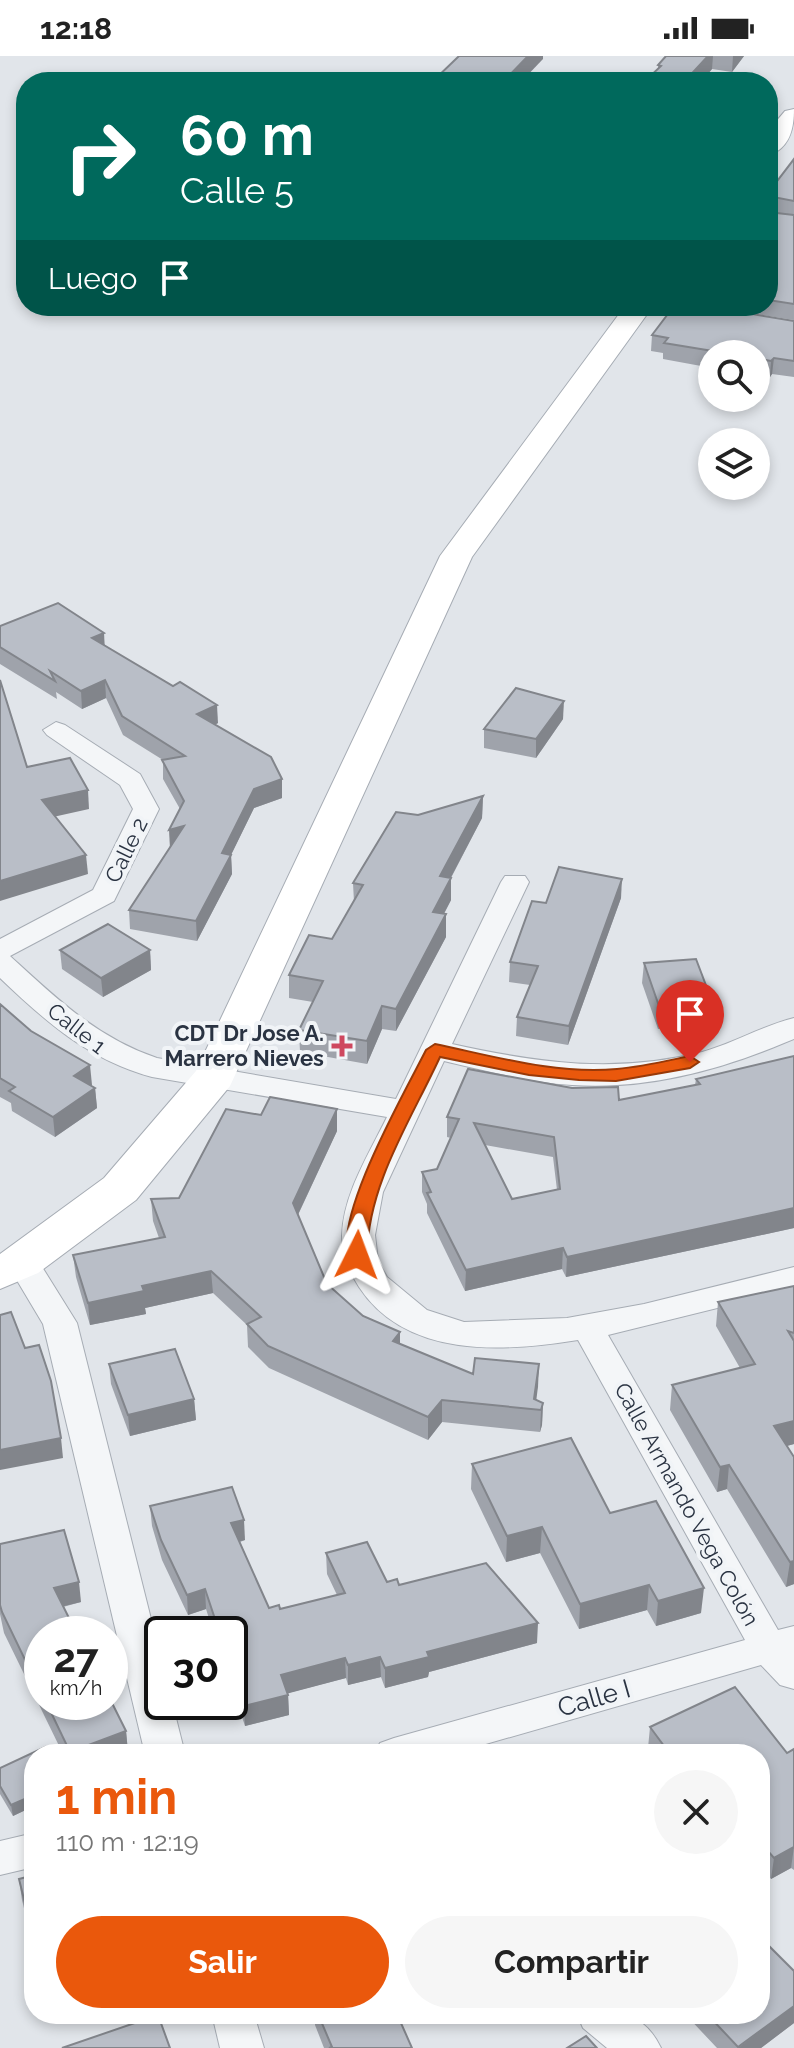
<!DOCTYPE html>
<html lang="es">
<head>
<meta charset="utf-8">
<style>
  body { margin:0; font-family:Raleway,sans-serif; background:#f6f6f6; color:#222; height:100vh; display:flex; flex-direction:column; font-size:30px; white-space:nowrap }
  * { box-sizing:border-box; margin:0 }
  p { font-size:26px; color:#767676 }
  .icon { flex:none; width:44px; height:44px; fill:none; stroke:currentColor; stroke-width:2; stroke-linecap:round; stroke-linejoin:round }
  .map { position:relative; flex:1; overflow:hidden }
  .sheet { position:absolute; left:24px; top:1688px; width:746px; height:280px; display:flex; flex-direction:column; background:#fff; border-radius:32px; box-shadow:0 4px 12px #0003 }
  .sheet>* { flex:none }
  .hud { position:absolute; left:16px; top:16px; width:762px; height:244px; border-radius:32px; box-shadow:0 4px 12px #0003; background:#00695c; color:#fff; overflow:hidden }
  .fabs { position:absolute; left:698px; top:284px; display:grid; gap:16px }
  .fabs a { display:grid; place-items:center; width:72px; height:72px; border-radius:50%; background:#fff; box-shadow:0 4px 12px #0003; font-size:40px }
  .speed { position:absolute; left:24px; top:1560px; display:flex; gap:16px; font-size:40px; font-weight:700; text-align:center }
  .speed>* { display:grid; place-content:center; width:104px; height:104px; border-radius:50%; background:#fff; box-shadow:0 4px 12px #0003; line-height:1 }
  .speed small { font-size:20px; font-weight:400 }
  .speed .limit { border:4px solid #111; border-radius:12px; background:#fff; color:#111 }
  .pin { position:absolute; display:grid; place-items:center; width:68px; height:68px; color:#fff; margin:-82px -34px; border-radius:50% 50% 50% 0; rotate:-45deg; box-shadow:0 0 8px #0007 }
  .pin .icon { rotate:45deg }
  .me { position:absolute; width:88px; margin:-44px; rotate:3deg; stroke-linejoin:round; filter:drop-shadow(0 0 6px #0008) }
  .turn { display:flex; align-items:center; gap:28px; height:168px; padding:0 32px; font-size:36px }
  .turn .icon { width:104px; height:104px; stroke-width:2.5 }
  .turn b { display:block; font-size:56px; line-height:68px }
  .then { display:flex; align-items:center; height:76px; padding:0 32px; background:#0003; gap:16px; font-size:30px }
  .round { display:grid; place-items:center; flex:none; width:84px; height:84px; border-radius:42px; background:#f6f6f6 }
  .summary { display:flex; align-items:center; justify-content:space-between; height:136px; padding:0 32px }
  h1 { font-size:48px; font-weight:700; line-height:60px; color:#ea580c }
  .primary-button { display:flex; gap:16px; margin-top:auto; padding:16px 32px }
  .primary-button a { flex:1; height:92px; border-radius:48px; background:#ea580c; color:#fff; font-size:32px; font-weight:700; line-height:92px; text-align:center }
  .primary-button a+a { background:#f6f6f6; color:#222 }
  .status { display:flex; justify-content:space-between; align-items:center; height:56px; padding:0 40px; background:#fff; direction:ltr }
  .status svg { height:22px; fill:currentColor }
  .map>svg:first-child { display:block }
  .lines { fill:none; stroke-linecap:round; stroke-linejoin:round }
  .street-casing { stroke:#a6acb4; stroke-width:2 }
  .secondary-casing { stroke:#a6acb4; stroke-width:2 }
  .street { fill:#f4f6f8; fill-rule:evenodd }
  .secondary { fill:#fff; fill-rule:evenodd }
  .wall { fill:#9fa3ab; fill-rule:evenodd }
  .shaded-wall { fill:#82858b }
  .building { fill:#b9bec7; stroke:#82858b; stroke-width:2; fill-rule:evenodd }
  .route { fill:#ea580c; stroke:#983908; stroke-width:2 }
  .poi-dot { fill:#ce475e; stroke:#f1f4f7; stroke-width:3 }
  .labels { text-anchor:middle; stroke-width:8; stroke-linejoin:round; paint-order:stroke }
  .street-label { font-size:22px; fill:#2a3342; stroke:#f1f4f7 }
  .poi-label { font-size:22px; font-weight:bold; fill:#2a3342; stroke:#f1f4f7; text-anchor:end }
  .near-street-label { font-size:26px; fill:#2a3342; stroke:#f1f4f7 }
</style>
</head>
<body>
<div class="status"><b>12:18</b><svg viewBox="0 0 49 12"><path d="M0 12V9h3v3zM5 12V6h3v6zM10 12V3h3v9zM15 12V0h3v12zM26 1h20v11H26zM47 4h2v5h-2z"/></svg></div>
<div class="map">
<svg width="794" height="1992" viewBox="0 0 794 1992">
  <rect width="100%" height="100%" fill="#e1e5ea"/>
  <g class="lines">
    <defs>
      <g id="street">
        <polygon points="649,250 695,250 794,267 794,279 659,256"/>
        <path d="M56,666L65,669L140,718L159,753L114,845L10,900C56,942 97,982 157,1002L396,1043L501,826L505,820H525L529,826L452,988C538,1007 616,1018 702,996C734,987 762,970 794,962V983L784,987C718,1015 644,1034 572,1029C529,1026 487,1015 444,1005L383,1136L375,1179L378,1205L387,1221L427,1254L464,1266L567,1262L644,1248L794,1211V1233L608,1279L778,1574L794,1570V1633L780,1629L761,1609L451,1698H374L380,1687L394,1682L745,1584L578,1284C504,1296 406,1303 359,1231C349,1215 342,1199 342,1180C343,1138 369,1098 387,1061L152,1021C89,1004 46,966 0,922V883L93,834L133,753L120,729L47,679L43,674Z"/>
        <polygon points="22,1195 34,1198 77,1267 162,1607 162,1646 172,1646 185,1698 145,1698 43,1268 6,1206 10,1198"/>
        <polygon points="34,1777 34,1811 0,1819 0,1785"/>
        <polygon points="212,1958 254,1958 264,1992 220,1992"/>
        <path d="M577,1958C615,1958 642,1952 661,1992H607L583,1972Z"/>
      </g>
      <g id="secondary">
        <path d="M794,53C794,72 790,93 768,99V75L785,55Z"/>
        <polygon points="625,250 653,250 472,501 230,1030 136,1144 38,1217 0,1233 0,1198 104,1122 196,1015 440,500"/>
      </g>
    </defs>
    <use href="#street" class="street-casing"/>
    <use href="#secondary" class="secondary-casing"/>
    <use href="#street" class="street"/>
    <use href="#secondary" class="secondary"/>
  </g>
  <g class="wall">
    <polygon points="666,0 744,0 732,16 712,13 701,26 645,26 658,13 658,9"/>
    <polygon points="794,103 794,264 706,250 768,250 768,137"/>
    <polygon points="794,265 794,321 772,318 770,321 756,319 756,298 712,298 712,312 663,303 663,297 651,295 652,279"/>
    <polygon points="0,570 105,589 218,667 215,669 282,723 282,742 254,752 231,799 232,818 197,885 130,873 129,854 170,791 180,753 163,723 163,704 123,679 106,642 82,653 56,636 57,643 0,608"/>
    <polygon points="563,663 536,702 484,692 484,673"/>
    <polygon points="483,740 482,762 451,822 451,844 444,858 446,881 396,975 382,973 367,1008 300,996 299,974 313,946 289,942 289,919 332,883 354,846 353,827 418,759"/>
    <polygon points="621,842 568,989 516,980 517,961 530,929 509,926 510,906 546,847"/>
    <polygon points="60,894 150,894 151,914 103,941 62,913"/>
    <polygon points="644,907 713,948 711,968 658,973 642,927"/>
    <polygon points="0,948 91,1030 95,1032 97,1052 55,1081 12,1055 11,1047 0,1041"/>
    <path d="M794,1000V1172L566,1221L562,1213L465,1235L427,1157V1148L422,1136V1116L437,1113L451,1082L447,1081V1061L619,1044L695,1029L696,1023ZM485,1089L553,1101L557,1134L512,1143Z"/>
    <polygon points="337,1053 337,1075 298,1159 327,1228 363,1260 400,1288 473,1318 539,1308 536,1344 543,1347 542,1369 540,1376 442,1366 428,1384 269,1312 248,1291 247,1269 213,1237 145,1252 146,1258 90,1269 76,1221 73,1199 159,1182 153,1165 151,1143 179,1142 261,1059"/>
    <polygon points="794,1230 794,1388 787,1390 794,1401 794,1528 786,1531 727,1433 717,1436 670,1354 672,1329 740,1312 716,1270 718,1246"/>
    <polygon points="109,1308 194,1343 196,1364 130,1380 111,1328"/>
    <polygon points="472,1408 610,1457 701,1557 656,1570 647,1554 579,1573 540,1497 506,1506 471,1433"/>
    <polygon points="150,1450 245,1484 240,1486 269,1552 280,1553 337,1539 327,1518 326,1497 387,1526 399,1529 537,1587 429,1616 428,1621 385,1632 381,1621 348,1629 346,1622 288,1637 289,1659 245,1670 230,1625 230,1578 214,1578 206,1553 188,1559 162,1504 152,1470"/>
    <polygon points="0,1488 81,1546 63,1551 42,1578 42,1646 110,1646 126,1675 128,1696 122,1698 63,1698 4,1577 0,1558"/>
    <polygon points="650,1671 787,1697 794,1693 794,1814 791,1812 771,1823 760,1810 760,1698 652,1698 648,1692"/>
    <polygon points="34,1698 34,1750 13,1760 0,1738 0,1712"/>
    <polygon points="34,1819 34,1893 22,1844 19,1823"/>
    <polygon points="794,1915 794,1967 761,1992 717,1992 685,1958 760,1958"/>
    <polygon points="315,1958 397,1958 412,1992 324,1992 315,1969"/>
  </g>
  <g class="shaded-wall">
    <polygon points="528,0 543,0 543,3 521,26 503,26"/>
    <polygon points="708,0 713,0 712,13 701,26 684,26"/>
    <polygon points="733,0 744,0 732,16"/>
    <polygon points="774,302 772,318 770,321 771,305"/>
    <polygon points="104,577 105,595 92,582"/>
    <polygon points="105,624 106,642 82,653 81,635"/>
    <polygon points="564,645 563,663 536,702 536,683"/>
    <polygon points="217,649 218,667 198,677 197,658"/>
    <polygon points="282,723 282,742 254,752 231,799 232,818 197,885 196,865 222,797 254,733"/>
    <polygon points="88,734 89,753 44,763 42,744"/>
    <polygon points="483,740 482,762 440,842 440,820"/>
    <polygon points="184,770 170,793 169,774"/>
    <polygon points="86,799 88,818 0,845 0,825"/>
    <polygon points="451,822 451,844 433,878 433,856"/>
    <polygon points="622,823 621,842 568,989 569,970"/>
    <polygon points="446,858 446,881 396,975 396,953"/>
    <polygon points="150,894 151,914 103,941 101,922"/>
    <polygon points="382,950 382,973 367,1008 367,985"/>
    <polygon points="90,1009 92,1029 76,1040 74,1020"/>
    <polygon points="95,1032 97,1052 55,1081 53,1061"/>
    <polygon points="337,1053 337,1075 293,1169 293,1147"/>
    <polygon points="794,1152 794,1172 566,1221 567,1201"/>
    <polygon points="563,1192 562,1213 465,1235 466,1214"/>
    <polygon points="211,1215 213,1237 145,1252 146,1258 90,1269 88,1247 142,1230"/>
    <polygon points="400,1276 400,1299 393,1285"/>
    <polygon points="539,1308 538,1331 535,1353 534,1343"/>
    <polygon points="194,1343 196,1364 130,1380 128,1359"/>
    <polygon points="442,1344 442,1366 428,1384 428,1361"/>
    <polygon points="543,1347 542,1369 540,1376 541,1354"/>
    <polygon points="794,1365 794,1388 771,1394 774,1370"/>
    <polygon points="61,1382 63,1402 0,1414 0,1394"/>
    <polygon points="729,1409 727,1433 717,1436 720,1411"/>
    <polygon points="244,1464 245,1484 233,1487 231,1467"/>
    <polygon points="542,1471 540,1497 506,1506 507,1480"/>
    <polygon points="794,1505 794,1528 786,1531 790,1506"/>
    <polygon points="79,1526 81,1546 56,1552 54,1532"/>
    <polygon points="649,1529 647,1554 579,1573 580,1548"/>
    <polygon points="704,1532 701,1557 656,1570 658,1545"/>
    <polygon points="205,1533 206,1553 188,1559 187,1539"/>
    <polygon points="538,1567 537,1587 429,1616 428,1621 385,1632 385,1612 427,1596"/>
    <polygon points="380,1601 381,1621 348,1629 348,1609"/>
    <polygon points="345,1602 346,1622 282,1639 281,1619"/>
    <polygon points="288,1639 289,1659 245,1670 244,1650"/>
    <polygon points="126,1675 128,1696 122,1698 70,1698 70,1696"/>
    <polygon points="34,1739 34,1750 13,1760 11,1749"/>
    <polygon points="794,1791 791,1812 771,1823 774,1802"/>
    <polygon points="794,1950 794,1967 761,1992 738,1992"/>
  </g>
  <g class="building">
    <polygon points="459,0 528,0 503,26 432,26"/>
    <polygon points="666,0 708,0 684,26 645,25 661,10 658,9"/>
    <polygon points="794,103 794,145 768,140 768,137"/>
    <polygon points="768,156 794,159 794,248 768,244"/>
    <polygon points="674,250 703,250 794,265 794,305 774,302 771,305 756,302 756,298 731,298 664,287 668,282 652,279"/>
    <polygon points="58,547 104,577 92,582 173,630 180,626 217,649 197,658 271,701 282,723 254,733 222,797 231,799 196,865 129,854 184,770 169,774 184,745 162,704 185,700 122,660 105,624 81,635 50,615 55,625 0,591 0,570"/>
    <polygon points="0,624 27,711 70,702 88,734 42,744 86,799 0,825"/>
    <polygon points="516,632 564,645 536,683 484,673"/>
    <polygon points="483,740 440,820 451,822 433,856 446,858 396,953 382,950 367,985 299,974 323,925 289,919 309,879 332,883 363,829 353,827 396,756 418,759"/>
    <polygon points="559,811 622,823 569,970 517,961 538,910 510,906 532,845 546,847"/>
    <polygon points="108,868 150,894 101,922 60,894"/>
    <polygon points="696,903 713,948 660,953 644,907"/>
    <polygon points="0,948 31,975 90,1009 74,1020 95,1032 53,1061 9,1035 15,1031 0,1022"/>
    <path d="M794,1000V1152L567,1201L563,1192L466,1214L427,1137L431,1136L422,1116L437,1113L459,1063L447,1061L468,1013L572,1032L618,1031L619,1044L700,1028L696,1023ZM474,1067L554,1081L560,1133L512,1143Z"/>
    <polygon points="270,1041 337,1053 293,1147 327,1228 363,1260 400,1276 393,1285 473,1318 475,1302 539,1308 534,1343 543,1347 541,1354 442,1344 428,1361 268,1290 247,1268 261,1261 211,1215 142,1230 144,1235 88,1247 73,1199 165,1181 151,1143 179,1142 226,1053 261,1059"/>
    <polygon points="794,1230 794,1277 788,1275 794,1285 794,1365 774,1370 794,1401 794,1505 790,1506 729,1409 720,1411 672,1329 755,1308 718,1246"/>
    <polygon points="11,1256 25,1292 39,1289 51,1325 61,1382 0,1394 0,1259"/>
    <polygon points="175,1293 194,1343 128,1359 109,1308"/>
    <polygon points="571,1382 610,1457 656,1445 704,1532 658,1545 649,1529 580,1548 542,1471 507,1480 472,1408"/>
    <polygon points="232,1431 244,1464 231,1467 269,1552 279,1549 280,1553 345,1537 326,1497 367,1486 387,1526 397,1523 399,1529 486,1507 538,1567 427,1596 429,1601 385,1612 380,1601 348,1609 345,1602 281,1619 288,1639 244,1650 230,1609 230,1578 220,1578 205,1533 187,1539 161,1484 150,1450"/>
    <polygon points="64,1474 79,1526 54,1532 77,1578 42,1578 42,1639 2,1556 0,1549 0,1488"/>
    <polygon points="735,1631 787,1697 794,1693 794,1791 774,1802 760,1786 760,1698 670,1698 650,1671"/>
    <polygon points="110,1643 126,1675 70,1696 46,1646 110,1646"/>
    <polygon points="45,1691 49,1698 34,1698 34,1739 11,1749 0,1730 0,1712"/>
    <polygon points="34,1819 34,1884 19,1823"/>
    <polygon points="760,1881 794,1915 794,1950 738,1991 707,1958 760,1958"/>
    <polygon points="318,1958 397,1958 412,1992 329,1992 332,1991"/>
    <polygon points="158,1959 170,1992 62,1992"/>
    <polygon points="586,1980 597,1992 567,1992"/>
  </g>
  <path class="route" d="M435,988C493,1000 557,1019 617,1013C641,1011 666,1005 690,1000L699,1006L690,1012L616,1025L579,1024L529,1019L440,1001C411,1064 368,1128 367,1199L364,1204H350C330,1166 406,1034 426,994Z"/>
  <path class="poi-dot" d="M338 978h8v8h8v8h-8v8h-8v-8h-8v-8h8z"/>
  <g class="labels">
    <g class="street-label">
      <text transform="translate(126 794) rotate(-64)" y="8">Calle 2</text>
      <text transform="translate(77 972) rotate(38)" y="8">Calle 1</text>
      <text transform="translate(687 1448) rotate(61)" y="8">Calle Armando Vega Colón</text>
    </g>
    <g class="poi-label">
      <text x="324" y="985">CDT Dr Jose A.<tspan x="324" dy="25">Marrero Nieves</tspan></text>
    </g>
    <g class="near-street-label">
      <text transform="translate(594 1642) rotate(-16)" y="9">Calle I</text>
    </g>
  </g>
</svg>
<div class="fabs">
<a><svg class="icon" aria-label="search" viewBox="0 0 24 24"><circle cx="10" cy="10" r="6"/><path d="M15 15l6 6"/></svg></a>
<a><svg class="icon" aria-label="layers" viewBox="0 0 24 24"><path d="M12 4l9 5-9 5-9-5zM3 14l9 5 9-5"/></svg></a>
</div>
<div class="speed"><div>27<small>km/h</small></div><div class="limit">30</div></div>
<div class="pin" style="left:690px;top:1006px;background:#d93025"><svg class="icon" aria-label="arrive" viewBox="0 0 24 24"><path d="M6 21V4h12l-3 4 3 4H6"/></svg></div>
<svg class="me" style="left:357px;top:1199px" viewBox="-20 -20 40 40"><path d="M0-17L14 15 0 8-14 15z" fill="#ea580c" stroke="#fff" stroke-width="4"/></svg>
<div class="hud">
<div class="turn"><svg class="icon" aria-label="right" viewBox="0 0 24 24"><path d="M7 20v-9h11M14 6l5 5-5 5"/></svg><div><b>60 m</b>Calle 5</div></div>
<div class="then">Luego<svg class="icon" aria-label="arrive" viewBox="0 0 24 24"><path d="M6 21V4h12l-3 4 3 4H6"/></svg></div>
</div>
<section class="sheet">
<div class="summary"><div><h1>1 min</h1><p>110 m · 12:19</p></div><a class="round"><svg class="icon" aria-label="close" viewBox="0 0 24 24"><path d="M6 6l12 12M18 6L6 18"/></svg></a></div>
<div class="primary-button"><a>Salir</a><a>Compartir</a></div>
</section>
</div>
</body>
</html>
